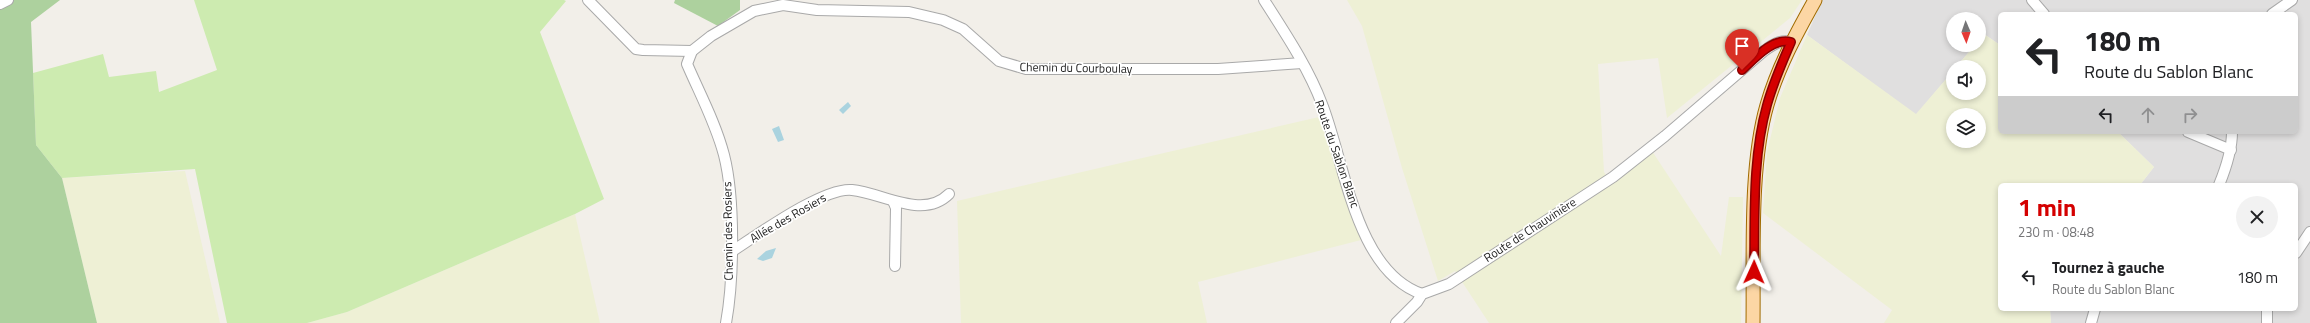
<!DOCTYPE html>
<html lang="fr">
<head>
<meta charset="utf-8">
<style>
  body { margin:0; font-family:"Titillium Web",sans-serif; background:#f2f2f2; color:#202124; height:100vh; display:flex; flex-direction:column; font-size:15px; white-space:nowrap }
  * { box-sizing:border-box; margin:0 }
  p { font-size:13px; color:#757577 }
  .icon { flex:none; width:22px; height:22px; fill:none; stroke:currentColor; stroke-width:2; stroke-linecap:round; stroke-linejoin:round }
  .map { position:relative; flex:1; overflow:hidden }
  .drawer { position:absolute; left:1998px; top:183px; width:300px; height:128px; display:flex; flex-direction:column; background:#fff; border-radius:6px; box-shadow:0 2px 6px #0003 }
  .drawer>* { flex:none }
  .banner { position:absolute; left:1998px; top:12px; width:300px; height:122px; border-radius:6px; box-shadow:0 2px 6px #0003; background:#fff; color:#202124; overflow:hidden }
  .needle { width:26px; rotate:178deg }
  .controls { position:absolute; left:1946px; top:12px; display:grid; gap:8px }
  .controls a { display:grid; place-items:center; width:40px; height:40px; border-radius:50%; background:#fff; box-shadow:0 2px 6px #0003; font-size:20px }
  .pin { position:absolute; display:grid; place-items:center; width:34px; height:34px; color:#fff; margin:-41px -17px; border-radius:50% 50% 50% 0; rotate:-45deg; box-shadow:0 0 4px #0007 }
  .pin .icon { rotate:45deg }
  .me { position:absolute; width:44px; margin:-22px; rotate:1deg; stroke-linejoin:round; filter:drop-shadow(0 0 3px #0008) }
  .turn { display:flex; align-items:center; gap:14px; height:84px; padding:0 20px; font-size:18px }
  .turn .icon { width:52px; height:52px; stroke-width:2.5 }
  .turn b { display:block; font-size:28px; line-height:34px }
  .lanes { display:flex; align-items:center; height:38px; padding:0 20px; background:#0003; justify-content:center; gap:20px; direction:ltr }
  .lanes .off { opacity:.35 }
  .round { display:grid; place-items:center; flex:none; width:42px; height:42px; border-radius:21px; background:#f2f2f2 }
  .overview { display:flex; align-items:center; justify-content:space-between; height:68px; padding:0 20px }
  h1 { font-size:24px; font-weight:700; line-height:30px; color:#d40000 }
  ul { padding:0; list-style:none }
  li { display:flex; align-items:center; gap:12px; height:52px; padding:0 20px }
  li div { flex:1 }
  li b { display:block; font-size:15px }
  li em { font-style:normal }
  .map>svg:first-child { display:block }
  .residential { fill:#e0dfdf }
  .farmland { fill:#eef0d5; fill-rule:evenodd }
  .grass { fill:#cdebb0 }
  .forest { fill:#add19e }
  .water { fill:#aad3df }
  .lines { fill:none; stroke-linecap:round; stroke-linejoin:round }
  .minor-casing { stroke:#a9a9a9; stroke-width:12 }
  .major-casing { stroke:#a06b00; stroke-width:15 }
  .minor { stroke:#fff; stroke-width:10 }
  .major { stroke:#fcd6a4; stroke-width:13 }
  .route-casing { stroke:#8a0000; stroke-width:10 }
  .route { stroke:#d40000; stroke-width:7 }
  .labels { text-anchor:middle; stroke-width:3.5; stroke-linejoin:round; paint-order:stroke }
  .street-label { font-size:12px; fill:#222; stroke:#fff }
</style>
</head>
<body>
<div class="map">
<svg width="2310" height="323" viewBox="0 0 2310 323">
  <rect width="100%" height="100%" fill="#f2efe9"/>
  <polygon class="residential" points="1822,0 2310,0 2310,323 2051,323 2050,309 2296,309 2296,185 2140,185 2154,167 2118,132 2296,132 2296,14 2000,14 2000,45 1984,34 1979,40 1979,19 1953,19 1953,45 1975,45 1956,67 1953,67 1953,71 1916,115 1807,35"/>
  <g class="farmland">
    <polygon points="1347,0 1802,0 1790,18 1667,118 1658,58 1598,64 1604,172 1611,183 1652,151 1721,256 1729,197 1743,197 1741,323 1489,323 1455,271 1438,281 1402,168 1362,26"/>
    <path d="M1984,34L2000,45V132H2118L2154,167L2140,185H2000V309H2050L2051,323H1884L1892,310L1763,213L1767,152L1780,98L1807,35L1916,114L1953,71V93H1979V67H1956L1975,45H1979V40ZM1953,115H1979V141H1953Z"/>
    <polygon points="1319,117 1361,240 1198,282 1207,323 961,323 957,201"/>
    <polygon points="185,171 220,323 97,323 62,178"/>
    <polygon points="575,214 600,323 307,323 347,312"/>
  </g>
  <polygon class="grass" points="194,0 564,0 566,1 540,32 604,199 575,214 347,312 307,323 227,323 195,169 62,178 36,145 33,73 103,54 109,77 156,71 159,92 217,70"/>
  <g class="forest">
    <polygon points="0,0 60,0 31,22 36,145 62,178 97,323 0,323"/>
    <polygon points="675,0 740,0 740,10 718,26 674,3"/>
  </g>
  <g class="water">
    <polygon points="848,102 851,106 843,114 839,110"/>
    <polygon points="779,126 784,140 778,142 772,129"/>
    <polygon points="776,248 772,258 763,261 757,259 766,251"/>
  </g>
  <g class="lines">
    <defs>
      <g id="minor">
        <polyline points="588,0 636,49 643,50 692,51 711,36 754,11 783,5 817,10 909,12 943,20 963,29 999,61 1026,69 1218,69 1302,63"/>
        <path d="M1264,0C1285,33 1308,67 1322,104C1345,162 1355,271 1422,294"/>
        <polyline points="2032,0 2044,14"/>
        <polyline points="0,4 8,0"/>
        <polyline points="2272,14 2292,0"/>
        <path d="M692,51L687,64C700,94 716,124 724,155C735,198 734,279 726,323"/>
        <polyline points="2188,132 2231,150"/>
        <path d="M2219,185C2226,168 2232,151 2232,132"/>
        <polyline points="893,201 896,208 895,266"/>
        <path d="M731,252C756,236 823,187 852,190C883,193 923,220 949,194"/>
        <polyline points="2296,253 2310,232"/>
        <polyline points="2267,309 2267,323"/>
        <path d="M1396,323L1417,302L1422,294L1449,284L1613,177L1665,136L1764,51C1772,45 1781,39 1791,42"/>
        <polyline points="2091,323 2095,309"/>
      </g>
      <path id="major" d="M1753,323C1754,257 1749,167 1767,105C1778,67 1796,34 1815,0"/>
    </defs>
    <use href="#minor" class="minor-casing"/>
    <use href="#major" class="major-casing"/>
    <use href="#minor" class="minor"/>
    <use href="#major" class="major"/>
  </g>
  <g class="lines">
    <defs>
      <path id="route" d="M1742,70C1754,59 1773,37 1791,42C1782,63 1773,83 1767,105C1752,158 1755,217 1754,272"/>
    </defs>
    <use href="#route" class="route-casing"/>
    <use href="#route" class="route"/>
  </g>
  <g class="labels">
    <g class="street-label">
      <text transform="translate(1076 68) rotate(1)" y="4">Chemin du Courboulay</text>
      <text transform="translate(1337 154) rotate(71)" y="4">Route du Sablon Blanc</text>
      <text transform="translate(788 218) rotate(-30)" y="4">Allée des Rosiers</text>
      <text transform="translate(1530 230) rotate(-33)" y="4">Route de Chauvinière</text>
      <text transform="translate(728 231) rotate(-91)" y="4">Chemin des Rosiers</text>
    </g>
  </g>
</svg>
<div class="controls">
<a><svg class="needle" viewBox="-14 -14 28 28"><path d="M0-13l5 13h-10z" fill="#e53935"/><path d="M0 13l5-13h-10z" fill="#757577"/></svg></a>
<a><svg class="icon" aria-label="sound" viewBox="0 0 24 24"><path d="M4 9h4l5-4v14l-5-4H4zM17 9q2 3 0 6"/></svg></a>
<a><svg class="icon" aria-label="layers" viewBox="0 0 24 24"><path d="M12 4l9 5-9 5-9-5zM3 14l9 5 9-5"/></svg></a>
</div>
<div class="pin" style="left:1742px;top:70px;background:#d93025"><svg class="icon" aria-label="arrive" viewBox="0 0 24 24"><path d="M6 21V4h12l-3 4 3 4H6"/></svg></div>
<svg class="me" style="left:1754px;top:272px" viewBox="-20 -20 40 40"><path d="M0-17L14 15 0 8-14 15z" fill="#d40000" stroke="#fff" stroke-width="4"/></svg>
<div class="banner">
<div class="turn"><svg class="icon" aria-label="left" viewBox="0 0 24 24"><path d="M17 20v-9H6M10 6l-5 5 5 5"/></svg><div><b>180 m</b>Route du Sablon Blanc</div></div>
<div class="lanes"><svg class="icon" aria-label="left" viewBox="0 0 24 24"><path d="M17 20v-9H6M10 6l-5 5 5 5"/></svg><svg class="icon off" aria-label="ahead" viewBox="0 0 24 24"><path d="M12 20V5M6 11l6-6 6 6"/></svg><svg class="icon off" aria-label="right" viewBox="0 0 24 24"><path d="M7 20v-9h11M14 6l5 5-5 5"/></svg></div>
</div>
<section class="drawer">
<div class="overview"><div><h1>1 min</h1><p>230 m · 08:48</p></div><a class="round"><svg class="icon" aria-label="close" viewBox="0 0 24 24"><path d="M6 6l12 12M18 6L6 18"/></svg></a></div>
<ul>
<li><svg class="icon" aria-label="left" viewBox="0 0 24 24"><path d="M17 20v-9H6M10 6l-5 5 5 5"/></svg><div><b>Tournez à gauche</b><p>Route du Sablon Blanc</p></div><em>180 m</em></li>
</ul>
</section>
</div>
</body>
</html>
